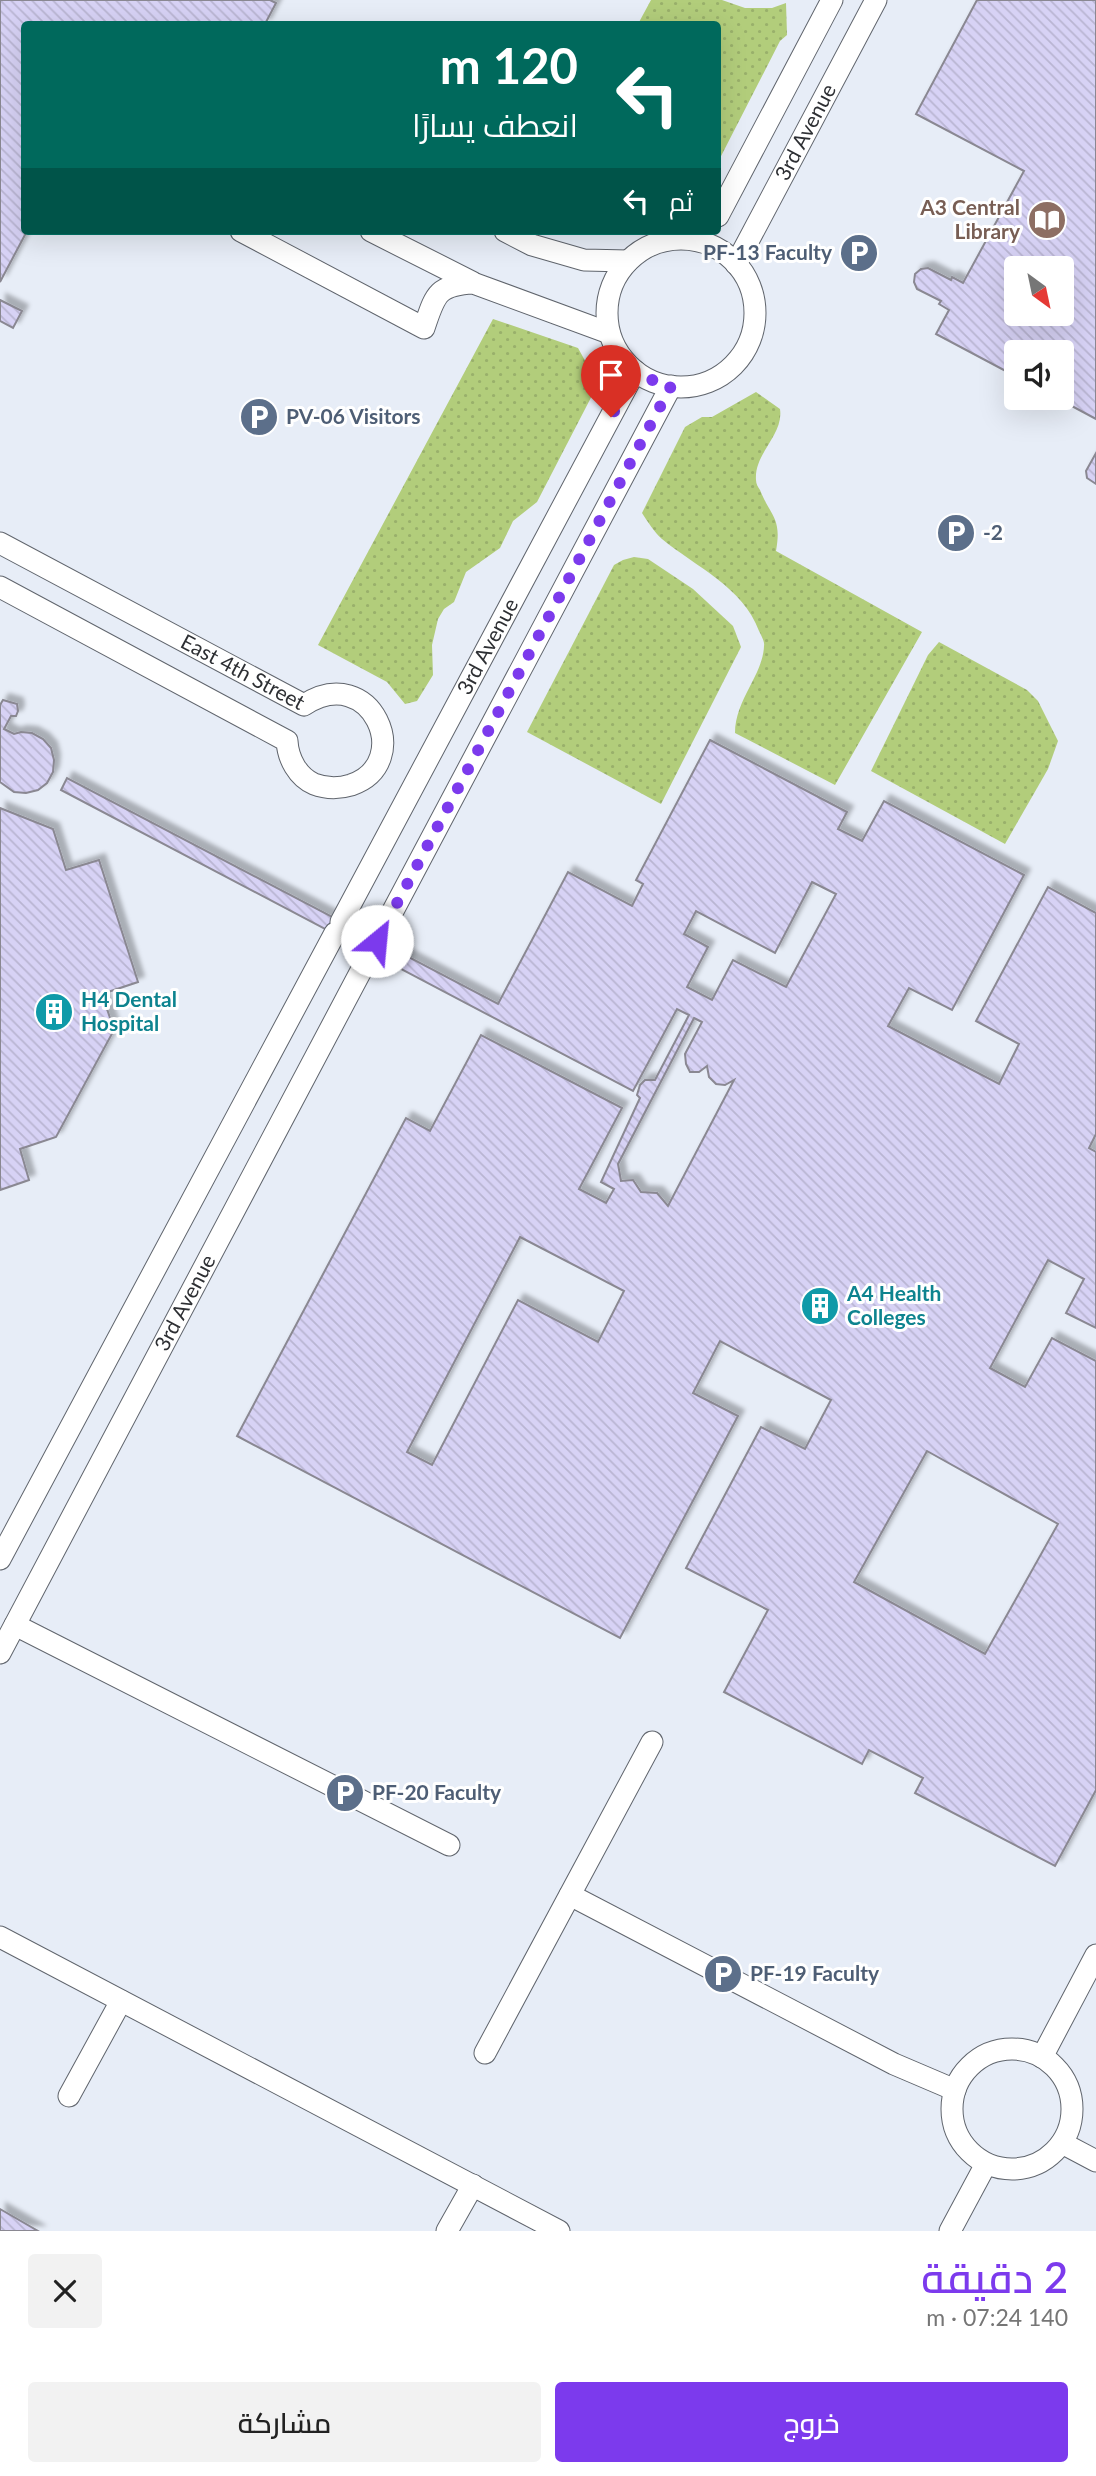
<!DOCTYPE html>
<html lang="ar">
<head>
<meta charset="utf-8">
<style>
  body { margin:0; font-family:Lato,Cairo,sans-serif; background:#f2f2f2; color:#222; direction:rtl; height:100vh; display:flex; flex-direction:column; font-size:26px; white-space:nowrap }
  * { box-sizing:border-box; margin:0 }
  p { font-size:23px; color:#767676 }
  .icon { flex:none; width:38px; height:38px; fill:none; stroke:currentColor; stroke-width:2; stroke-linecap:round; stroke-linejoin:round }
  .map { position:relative; height:2231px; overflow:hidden; direction:ltr }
  .sheet { display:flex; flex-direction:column; background:#fff; flex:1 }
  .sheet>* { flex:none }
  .banner { position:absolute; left:21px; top:21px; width:700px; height:214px; border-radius:7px; box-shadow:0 7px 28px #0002; direction:rtl; background:#00695c; color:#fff; overflow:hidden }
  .needle { width:46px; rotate:147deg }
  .buttons { position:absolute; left:1004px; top:256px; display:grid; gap:14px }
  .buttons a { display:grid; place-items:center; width:70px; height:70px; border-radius:7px; background:#fff; box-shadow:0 7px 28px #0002; font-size:35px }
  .pin { position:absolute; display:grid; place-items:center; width:60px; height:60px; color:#fff; margin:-72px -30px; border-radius:50% 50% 50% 0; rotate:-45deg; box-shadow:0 0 7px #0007 }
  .pin .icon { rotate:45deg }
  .me { position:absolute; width:77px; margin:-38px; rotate:28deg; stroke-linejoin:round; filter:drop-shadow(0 0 5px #0008) }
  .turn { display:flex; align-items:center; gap:24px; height:147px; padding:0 28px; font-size:32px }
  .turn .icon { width:91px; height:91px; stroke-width:2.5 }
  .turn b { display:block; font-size:49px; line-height:60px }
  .then { display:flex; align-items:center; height:66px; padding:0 28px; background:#0003; gap:14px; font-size:26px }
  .round { display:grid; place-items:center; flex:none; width:74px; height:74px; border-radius:7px; background:#f2f2f2 }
  .overview { display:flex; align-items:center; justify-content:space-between; height:119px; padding:0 28px }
  h1 { font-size:42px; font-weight:600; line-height:52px; color:#7c3aed }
  .primary-button { display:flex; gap:14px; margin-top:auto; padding:14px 28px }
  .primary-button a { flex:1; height:80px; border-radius:7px; background:#7c3aed; color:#fff; font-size:28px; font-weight:600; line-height:80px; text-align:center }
  .primary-button a+a { background:#f2f2f2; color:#222 }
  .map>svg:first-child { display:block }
  .garden { fill:url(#garden-dots) }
  .building { fill:url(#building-back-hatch); stroke:#8a8892; stroke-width:2; fill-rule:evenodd; filter:url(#shadow) }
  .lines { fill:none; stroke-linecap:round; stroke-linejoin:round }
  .lane-casing { stroke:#60656d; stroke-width:23 }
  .lane { stroke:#fff; stroke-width:21 }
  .route { stroke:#7c3aed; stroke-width:12; stroke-dasharray:0 21.6 }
  .labels { text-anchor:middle; stroke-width:6; stroke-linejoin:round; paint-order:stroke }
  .street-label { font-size:21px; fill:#2d2f33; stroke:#fff }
  .education-label { font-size:21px; font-weight:bold; fill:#785e54; stroke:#fff; text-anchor:end }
  .service-label { font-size:21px; font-weight:bold; fill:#4e5e75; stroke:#fff; text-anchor:start }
  .culture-label { font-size:21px; font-weight:bold; fill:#0d838f; stroke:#fff; text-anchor:start }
</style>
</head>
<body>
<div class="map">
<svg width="1096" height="2231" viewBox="0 0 1096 2231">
  <defs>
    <pattern id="garden-dots" width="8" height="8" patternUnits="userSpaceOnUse" patternTransform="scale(1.75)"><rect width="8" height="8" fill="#b2cd7b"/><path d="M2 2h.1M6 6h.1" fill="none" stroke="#99b06b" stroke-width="1.8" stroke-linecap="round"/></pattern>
    <pattern id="building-back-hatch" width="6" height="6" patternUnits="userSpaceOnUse" patternTransform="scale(1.75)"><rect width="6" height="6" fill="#d7d2f5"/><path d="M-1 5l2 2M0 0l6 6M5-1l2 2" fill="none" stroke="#b9b5d2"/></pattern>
    <filter id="shadow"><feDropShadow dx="6" dy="-6" stdDeviation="2" flood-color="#0004"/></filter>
  </defs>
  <rect width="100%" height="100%" fill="#e7edf7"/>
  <g class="garden">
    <polygon points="651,0 722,0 745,8 772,8 786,3 787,35 780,41 718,162 718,24 638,24"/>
    <polygon points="493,319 578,348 598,384 537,502 513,521 500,548 466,572 454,602 444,609 438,619 432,645 433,675 417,701 405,704 387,682 318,645"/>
    <path d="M756,392L780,409C784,435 754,453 756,480C756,484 758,487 760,490C771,517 782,518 776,551L922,632L835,785L735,733C735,700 763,675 764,646C765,642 761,635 759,631C743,587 696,567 662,539C654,532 648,522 642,513L685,427L702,417H712Z"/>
    <polygon points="634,557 648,559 693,589 733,626 741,647 661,804 527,732 614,565 623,560"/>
    <polygon points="939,642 1027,690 1038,701 1058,741 1048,769 1005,844 871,771 928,655"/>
  </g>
  <g class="building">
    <polygon points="0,0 270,0 276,3 265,24 24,24 24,231 27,231 0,282"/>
    <path d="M977,0H1096V419L1055,397H1062V352H1017V377L936,334L949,310L939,304L941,301L917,289L914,282L915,274L921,269L928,268L951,280L952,277L963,283L1024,171L916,114ZM1017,268H1062V313H1017Z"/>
    <polygon points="0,300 22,311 13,328 0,321"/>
    <polygon points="1096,453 1096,484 1087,478 1086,471"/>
    <polygon points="3,700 17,704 18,711 16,716 11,716 4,729 14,734 21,732 32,733 43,739 51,748 54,760 53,772 47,783 38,790 26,793 14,792 0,782 0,705"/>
    <path d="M710,740L847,812L838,829L862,841L884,801L1024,875L952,1010L909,988L888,1026L999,1084L1019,1044L976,1021L1048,887L1096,913V1134L1089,1148L1096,1152V1328L1066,1313L1084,1279L1048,1260L990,1368L1025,1387L1052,1338L1096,1361V1790L1055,1866L915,1793L923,1778L869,1750L862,1764L724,1692L768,1610L686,1568L761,1427L805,1449L831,1400L720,1341L693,1393L738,1416L620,1638L237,1436L406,1118L430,1131L481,1035L622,1108L579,1189L606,1203L614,1189L601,1182L640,1098L637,1095L640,1085L645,1080H655L689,1015L677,1009L633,1091L61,790L67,778L498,1004L568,872L632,906L643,884L636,880ZM812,882L836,894L786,987L733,960L712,1000L687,987L708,947L684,934L696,911L775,953ZM694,1018L702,1022L685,1054L686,1064L690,1072H699L707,1066L709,1077L716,1084L725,1085L734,1080L668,1206L657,1193L641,1192L633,1180L621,1181L618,1164ZM520,1237L624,1291L598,1342L518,1300L432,1465L407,1452ZM927,1451L1058,1524L985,1654L854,1582Z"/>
    <polygon points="0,808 53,829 66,870 99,860 138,982 102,994 114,1030 56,1137 20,1149 29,1180 0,1190"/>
    <polygon points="0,2209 38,2231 0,2231"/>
  </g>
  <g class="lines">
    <defs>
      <g id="lane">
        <polyline points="718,216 832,0"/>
        <path d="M241,231L424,328C435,296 436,285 473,283L609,333"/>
        <polyline points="371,231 472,282"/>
        <polyline points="505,231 532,245 584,260 628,261"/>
        <circle cx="681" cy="313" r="74"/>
        <path id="s1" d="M736,264L876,0"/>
        <path id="s2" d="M0,543L304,705C371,661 416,763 351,785C338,789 327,789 314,784C298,777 288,759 287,741L0,587"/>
        <path id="s3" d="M341,922L635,371"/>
        <polyline points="377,941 671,386"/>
        <polyline points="0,1559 335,933"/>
        <polyline points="15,1625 449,1845"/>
        <path id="s4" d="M0,1653L371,952"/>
        <polyline points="570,1895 894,2064 955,2090"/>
        <polyline points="0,1937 559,2231"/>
        <circle cx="1012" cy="2109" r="60"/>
        <polyline points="485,2053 652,1742"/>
        <polyline points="1042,2057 1096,1955"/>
        <polyline points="69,2096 121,2001"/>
        <polyline points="1062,2143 1096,2161"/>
        <polyline points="447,2231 473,2185"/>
        <polyline points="950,2231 986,2164"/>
      </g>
    </defs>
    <use href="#lane" class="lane-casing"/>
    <use href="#lane" class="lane"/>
  </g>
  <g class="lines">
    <polyline class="route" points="377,941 671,386 662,385 635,371 611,417"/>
  </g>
  <defs>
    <symbol id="library-disc" viewBox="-11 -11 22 22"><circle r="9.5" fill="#8d6e63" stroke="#fff"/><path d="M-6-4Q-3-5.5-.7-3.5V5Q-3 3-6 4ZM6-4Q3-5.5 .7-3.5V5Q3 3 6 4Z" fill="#fff"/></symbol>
    <symbol id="parking-disc" viewBox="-11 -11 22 22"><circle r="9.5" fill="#5c6f8a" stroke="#fff"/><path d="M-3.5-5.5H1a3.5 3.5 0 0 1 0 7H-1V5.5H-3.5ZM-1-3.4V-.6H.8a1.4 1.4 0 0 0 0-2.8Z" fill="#fff"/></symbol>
    <symbol id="building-disc" viewBox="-11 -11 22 22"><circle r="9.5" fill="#0f9aa8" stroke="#fff"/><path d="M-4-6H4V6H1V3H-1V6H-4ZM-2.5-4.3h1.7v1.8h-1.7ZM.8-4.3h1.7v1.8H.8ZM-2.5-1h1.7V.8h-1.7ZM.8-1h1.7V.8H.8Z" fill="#fff"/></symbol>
  </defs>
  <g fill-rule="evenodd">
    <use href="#library-disc" x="1025" y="198" width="44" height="44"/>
    <use href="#parking-disc" x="837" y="231" width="44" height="44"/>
    <use href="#parking-disc" x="237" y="395" width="44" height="44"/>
    <use href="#parking-disc" x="934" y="511" width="44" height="44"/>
    <use href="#building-disc" x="32" y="990" width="44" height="44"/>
    <use href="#building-disc" x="798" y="1284" width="44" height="44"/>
    <use href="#parking-disc" x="323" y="1771" width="44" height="44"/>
    <use href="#parking-disc" x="701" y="1952" width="44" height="44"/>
  </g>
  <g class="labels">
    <g class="street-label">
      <text dy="7" stroke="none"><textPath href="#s1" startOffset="149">3rd Avenue</textPath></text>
      <text dy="7" stroke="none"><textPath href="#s3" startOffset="312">3rd Avenue</textPath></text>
      <text dy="7" stroke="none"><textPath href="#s2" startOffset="275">East 4th Street</textPath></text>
      <text dy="7" stroke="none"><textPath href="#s4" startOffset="396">3rd Avenue</textPath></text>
    </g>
    <g class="education-label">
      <text x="1020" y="215">A3 Central<tspan x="1020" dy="24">Library</tspan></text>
    </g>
    <g class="service-label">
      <text x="832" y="260" text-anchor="end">PF-13 Faculty</text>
      <text x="286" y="424">PV-06 Visitors</text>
      <text x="983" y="540">-2</text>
      <text x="372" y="1800">PF-20 Faculty</text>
      <text x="750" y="1981">PF-19 Faculty</text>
    </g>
    <g class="culture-label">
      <text x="81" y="1007">H4 Dental<tspan x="81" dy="24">Hospital</tspan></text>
      <text x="847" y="1301">A4 Health<tspan x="847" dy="24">Colleges</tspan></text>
    </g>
  </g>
</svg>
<div class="buttons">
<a><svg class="needle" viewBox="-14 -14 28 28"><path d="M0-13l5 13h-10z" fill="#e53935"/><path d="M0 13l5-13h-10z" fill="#767676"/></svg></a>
<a><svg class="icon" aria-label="sound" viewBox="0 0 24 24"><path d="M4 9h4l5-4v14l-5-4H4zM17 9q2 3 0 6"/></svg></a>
</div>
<div class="pin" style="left:611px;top:417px;background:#d93025"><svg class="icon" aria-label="arrive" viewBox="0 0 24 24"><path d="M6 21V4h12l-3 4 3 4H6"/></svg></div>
<svg class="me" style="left:377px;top:941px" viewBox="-20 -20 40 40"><circle r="19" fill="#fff"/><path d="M0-13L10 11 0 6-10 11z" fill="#7c3aed"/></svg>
<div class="banner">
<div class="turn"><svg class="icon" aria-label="left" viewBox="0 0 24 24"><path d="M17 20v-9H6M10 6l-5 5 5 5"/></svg><div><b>120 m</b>انعطف يسارًا</div></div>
<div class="then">ثم<svg class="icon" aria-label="left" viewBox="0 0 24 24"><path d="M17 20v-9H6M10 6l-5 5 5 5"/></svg></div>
</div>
</div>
<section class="sheet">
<div class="overview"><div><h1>2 دقيقة</h1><p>140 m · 07:24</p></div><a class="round"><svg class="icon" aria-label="close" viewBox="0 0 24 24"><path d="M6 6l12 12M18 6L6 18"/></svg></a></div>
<div class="primary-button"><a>خروج</a><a>مشاركة</a></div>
</section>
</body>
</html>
